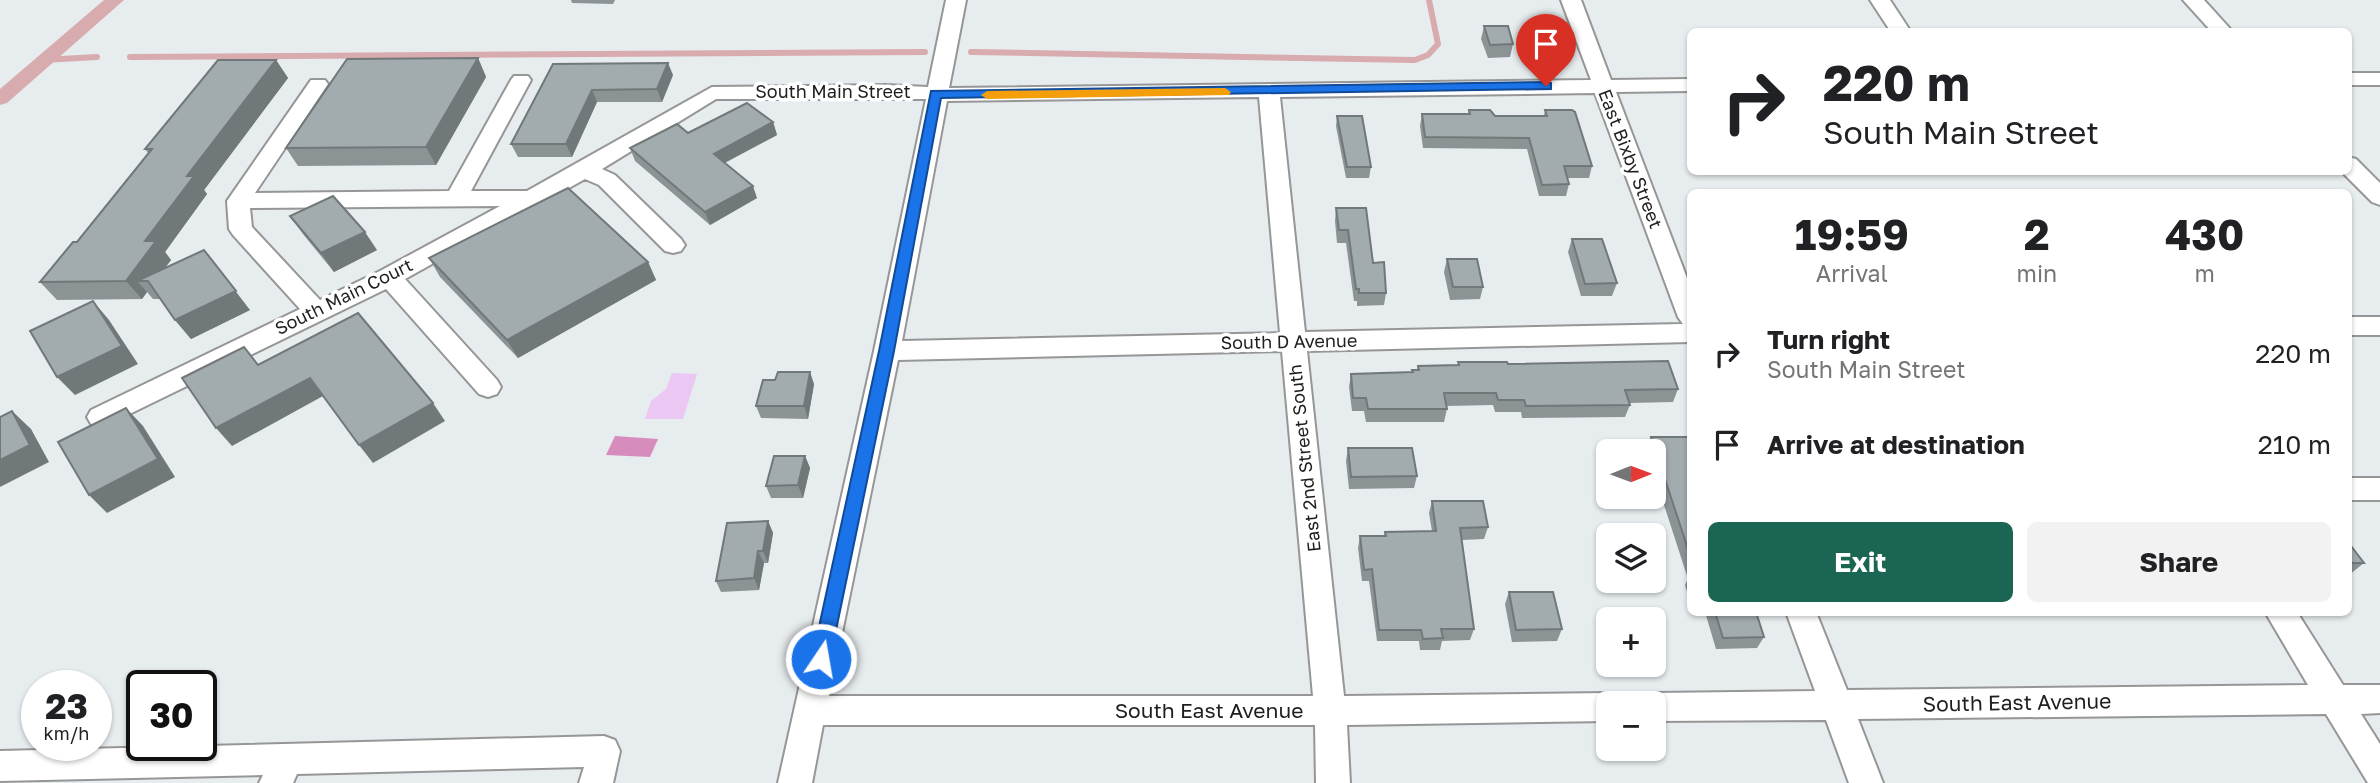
<!DOCTYPE html>
<html lang="en">
<head>
<meta charset="utf-8">
<style>
  body { margin:0; font-family:"Golos Text",sans-serif; background:#f2f2f2; color:#202124; height:100vh; display:flex; flex-direction:column; font-size:26px; white-space:nowrap }
  * { box-sizing:border-box; margin:0 }
  p { font-size:23px; color:#757577 }
  .icon { flex:none; width:38px; height:38px; fill:none; stroke:currentColor; stroke-width:2; stroke-linecap:round; stroke-linejoin:round }
  .map { position:relative; flex:1; overflow:hidden }
  .drawer { position:absolute; left:1687px; top:189px; width:665px; height:427px; display:flex; flex-direction:column; background:#fff; border-radius:10px; box-shadow:0 2px 5px #0004 }
  .drawer>* { flex:none }
  .guide { position:absolute; left:1687px; top:28px; width:665px; height:147px; border-radius:10px; box-shadow:0 2px 5px #0004; background:#fff; color:#202124; overflow:hidden }
  .needle { width:46px; rotate:89deg }
  .controls { position:absolute; left:1596px; top:439px; display:grid; gap:14px }
  .controls a { display:grid; place-items:center; width:70px; height:70px; border-radius:10px; background:#fff; box-shadow:0 2px 5px #0004; font-size:35px }
  .speed { position:absolute; left:21px; top:670px; display:flex; gap:14px; font-size:35px; font-weight:700; text-align:center }
  .speed>* { display:grid; place-content:center; width:91px; height:91px; border-radius:50%; background:#fff; box-shadow:0 2px 5px #0004; line-height:1 }
  .speed small { font-size:18px; font-weight:400 }
  .speed .limit { border:4px solid #111; border-radius:10px; background:#fff; color:#111 }
  .pin { position:absolute; display:grid; place-items:center; width:60px; height:60px; color:#fff; margin:-72px -30px; border-radius:50% 50% 50% 0; rotate:-45deg; box-shadow:0 0 7px #0007 }
  .pin .icon { rotate:45deg }
  .me { position:absolute; width:77px; margin:-38px; rotate:12deg; stroke-linejoin:round; filter:drop-shadow(0 0 5px #0008) }
  .turn { display:flex; align-items:center; gap:24px; height:147px; padding:0 21px; font-size:32px }
  .turn .icon { width:91px; height:91px; stroke-width:2.5 }
  .turn b { display:block; font-size:49px; line-height:60px }
  .eta { display:flex; justify-content:space-evenly; align-items:center; height:119px; text-align:center }
  .eta b { font-size:42px; font-weight:700; line-height:49px }
  .action { display:flex; gap:14px; margin-top:auto; padding:14px 21px }
  .action a { flex:1; height:80px; border-radius:10px; background:#1b6652; color:#fff; font-size:28px; font-weight:700; line-height:80px; text-align:center }
  .action a+a { background:#f2f2f2; color:#202124 }
  ul { padding:0; list-style:none }
  li { display:flex; align-items:center; gap:21px; height:91px; padding:0 21px }
  li div { flex:1 }
  li b { display:block; font-size:26px }
  li em { font-style:normal }
  .map>svg:first-child { display:block }
  .park { fill:#ebc8f4 }
  .pitch { fill:#d68dbe }
  .lines { fill:none; stroke-linecap:round; stroke-linejoin:round }
  .stream { stroke:#d8abae; stroke-width:6 }
  .canal { fill:#d8abae; fill-rule:evenodd }
  .minor-casing { stroke:#969696; stroke-width:4 }
  .minor { fill:#fff; fill-rule:evenodd }
  .wall { fill:#8b9395 }
  .shaded-wall { fill:#717879 }
  .building { fill:#a2abad; stroke:#717879; stroke-width:2 }
  .route { fill:#1a73e8; stroke:#114b97; stroke-width:2 }
  .slow { fill:#f59e0b }
  .labels { text-anchor:middle; stroke-width:7; stroke-linejoin:round; paint-order:stroke }
  .street-label { font-size:18px; fill:#1f1f1f; stroke:#fff }
  .near-street-label { font-size:21px; fill:#1f1f1f; stroke:#fff }
</style>
</head>
<body>
<div class="map">
<svg width="2380" height="783" viewBox="0 0 2380 783">
  <rect width="100%" height="100%" fill="#e7ecef"/>
  <polygon class="park" points="672,373 697,374 683,419 645,419 651,401 666,389"/>
  <polygon class="pitch" points="615,436 658,439 650,457 606,455"/>
  <g class="lines">
    <g class="stream">
      <polyline points="971,52 1415,60 1428,55 1438,44 1429,0"/>
      <polyline points="130,57 925,52"/>
      <polyline points="43,60 97,57"/>
    </g>
    <polygon class="canal" points="104,0 124,0 7,103 0,105 0,89"/>
    <defs>
      <g id="minor">
        <path d="M946,0H966L949,88L1591,80L1561,0H1581L1611,80L1690,79V91L1616,92L1690,286V342L1307,351L1344,696L1608,693L1619,697L1622,704H1608V721L1347,725L1350,783H1316L1315,725H823L812,783H778L874,351L926,99H716L602,169L615,175L681,239L685,245L681,251L673,253L665,251L599,185L585,179L405,279L497,380L501,387L497,394L488,397L479,394L386,289L109,424L100,427L91,424L87,417L91,410L300,309L233,235L229,229L227,201L311,80H325L328,84L255,193L449,191L511,80L514,76H528L531,80L471,191H527L712,87L885,85L928,87ZM1595,93L1678,317L1683,324L1305,332L1280,97ZM1259,97L1280,333L902,341L947,101ZM500,206L380,271L320,300L252,227L250,208ZM1282,351L1313,696H829L898,360Z"/>
        <polygon points="1870,0 1890,0 1911,32 1891,32"/>
        <polygon points="2183,0 2204,0 2233,32 2212,32"/>
        <rect x="2348" y="73" width="32" height="12"/>
        <polygon points="2348,157 2356,159 2380,183 2380,205 2372,202 2342,172 2348,172"/>
        <rect x="2348" y="317" width="32" height="18"/>
        <rect x="2348" y="478" width="32" height="22"/>
        <polygon points="1786,612 1816,612 1847,690 2308,685 2265,612 2297,612 2343,685 2380,685 2380,713 2361,714 2380,744 2380,783 2368,783 2326,714 1858,719 1883,783 1849,783 1826,720 1654,721 1654,704 1640,704 1643,697 1654,693 1815,691"/>
        <polygon points="604,736 615,740 620,751 613,783 579,783 584,767 297,774 293,783 259,783 263,775 0,781 0,751"/>
      </g>
    </defs>
    <use href="#minor" class="minor-casing"/>
    <use href="#minor" class="minor"/>
  </g>
  <g class="wall">
    <polygon points="571,0 615,0 613,4 572,3"/>
    <polygon points="1484,26 1513,44 1510,57 1488,58 1481,39"/>
    <polygon points="478,58 486,77 436,165 298,166 286,148"/>
    <polygon points="276,60 288,78 204,190 207,194 165,252 171,260 164,268 250,310 191,339 175,320 161,299 153,299 147,292 142,299 57,300 40,282 77,242 148,153 145,149"/>
    <polygon points="553,64 673,75 662,102 597,102 572,157 518,157 511,144"/>
    <polygon points="1469,110 1495,116 1544,116 1545,110 1592,166 1589,178 1567,178 1569,184 1566,196 1539,196 1527,149 1423,148 1420,126 1422,114 1468,114"/>
    <polygon points="1337,116 1371,167 1369,178 1346,178 1336,126"/>
    <polygon points="773,122 777,135 725,163 757,198 710,225 635,161 630,148 688,133"/>
    <polygon points="1336,208 1373,263 1386,293 1384,305 1357,306 1357,301 1354,301 1346,243 1337,243 1335,221"/>
    <polygon points="290,216 377,250 334,272 303,234"/>
    <polygon points="1572,239 1617,283 1612,296 1581,296 1568,252"/>
    <polygon points="429,258 648,262 656,280 518,358 440,277"/>
    <polygon points="1447,259 1483,287 1480,299 1450,300 1444,272"/>
    <polygon points="1458,362 1508,364 1678,389 1673,402 1629,403 1630,405 1625,417 1522,418 1521,412 1495,412 1493,405 1446,406 1447,409 1444,422 1366,422 1364,411 1352,411 1349,387 1351,374 1412,372 1412,370 1417,370 1418,366 1458,365"/>
    <polygon points="775,380 814,384 808,419 761,418 756,406"/>
    <polygon points="1651,437 1690,437 1690,603 1685,585 1688,579 1654,474 1654,452 1646,452 1645,449"/>
    <polygon points="1348,448 1417,476 1414,488 1349,489 1346,461"/>
    <polygon points="805,456 810,468 803,498 771,498 766,486"/>
    <polygon points="1432,501 1488,527 1484,539 1462,540 1474,629 1470,640 1442,641 1440,650 1420,650 1419,641 1377,641 1369,581 1362,581 1358,548 1360,536 1384,536 1385,532 1432,531 1429,513"/>
    <polygon points="768,521 773,533 768,563 764,563 759,590 721,592 716,581"/>
    <polygon points="2348,542 2364,563 2349,575 2348,575"/>
    <polygon points="1509,592 1562,629 1557,641 1512,642 1505,604"/>
    <polygon points="1705,612 1756,612 1764,637 1757,648 1716,649"/>
  </g>
  <g class="shaded-wall">
    <polygon points="478,58 486,77 436,165 426,147"/>
    <polygon points="276,60 288,78 204,190 207,194 165,252 171,260 152,286 148,281 137,281 147,292 142,299 126,281 145,241 187,176"/>
    <polygon points="668,63 673,75 662,102 657,89"/>
    <polygon points="592,90 597,102 572,157 566,144"/>
    <polygon points="773,122 777,135 718,166 714,154"/>
    <polygon points="753,186 757,198 710,225 705,212"/>
    <polygon points="365,232 377,250 334,272 321,253"/>
    <polygon points="204,250 250,310 191,339 175,320"/>
    <polygon points="648,262 656,280 518,358 507,340"/>
    <polygon points="93,301 109,320 138,364 75,395 57,377"/>
    <polygon points="810,372 814,384 808,419 804,406"/>
    <polygon points="310,378 323,396 232,446 216,428"/>
    <polygon points="433,403 445,421 373,463 359,445"/>
    <polygon points="126,408 143,426 175,477 107,513 89,495"/>
    <polygon points="12,411 31,429 49,462 0,487 0,460"/>
    <polygon points="805,456 810,468 803,498 798,485"/>
    <polygon points="768,521 773,533 768,563 763,551"/>
    <polygon points="758,551 764,563 759,590 754,578"/>
  </g>
  <g class="building">
    <polygon points="1484,26 1508,26 1513,44 1490,45"/>
    <polygon points="478,58 426,147 286,148 347,59"/>
    <polygon points="218,60 276,60 187,176 194,176 145,241 156,241 126,281 40,282 73,242 77,242 152,149 145,149"/>
    <polygon points="668,63 657,89 592,90 566,144 511,144 553,64"/>
    <polygon points="747,103 773,122 714,154 753,186 705,212 630,148 677,124 688,133"/>
    <polygon points="1469,110 1490,110 1495,116 1547,116 1545,110 1572,110 1575,112 1592,166 1564,166 1569,184 1542,185 1529,138 1425,137 1422,114 1470,114"/>
    <polygon points="1337,116 1362,116 1371,167 1347,167"/>
    <polygon points="568,188 648,262 507,340 429,258"/>
    <polygon points="333,196 365,232 321,253 290,216"/>
    <polygon points="1336,208 1366,208 1373,263 1384,262 1386,293 1359,293 1359,289 1356,289 1348,230 1339,230"/>
    <polygon points="1572,239 1602,239 1617,283 1585,284"/>
    <polygon points="204,250 236,291 175,320 148,281 137,281"/>
    <polygon points="1447,259 1477,259 1483,287 1453,287"/>
    <polygon points="93,301 122,346 57,377 30,331"/>
    <polygon points="358,313 433,403 359,445 310,378 216,428 182,378 244,347 258,365"/>
    <polygon points="1668,361 1678,389 1625,390 1630,405 1526,406 1524,400 1498,400 1496,393 1444,393 1447,409 1368,409 1366,398 1353,398 1351,374 1413,372 1412,370 1419,370 1418,366 1459,365 1458,362 1507,362 1508,364"/>
    <polygon points="778,372 810,372 804,406 756,406 763,380 775,380"/>
    <polygon points="126,408 158,459 89,495 58,442"/>
    <polygon points="12,411 30,445 0,460 0,417"/>
    <polygon points="1651,437 1690,437 1690,555"/>
    <polygon points="1348,448 1412,448 1417,476 1351,477"/>
    <polygon points="774,456 805,456 798,485 766,486"/>
    <polygon points="1432,501 1483,501 1488,527 1460,528 1474,629 1441,629 1443,638 1423,639 1421,630 1379,630 1372,569 1364,570 1360,536 1386,536 1385,532 1436,531"/>
    <polygon points="768,521 763,551 758,551 754,578 716,581 727,523"/>
    <polygon points="2348,542 2364,563 2348,563"/>
    <polygon points="1509,592 1553,592 1562,629 1516,630"/>
    <polygon points="1715,612 1756,612 1764,637 1723,638"/>
  </g>
  <polygon class="route" points="1546,82 1551,83 1551,89 941,98 894,351 830,659 828,665 821,667 814,665 812,659 879,351 931,91"/>
  <polygon class="slow" points="1225,88 1231,92 1229,95 987,99 981,95 987,91"/>
  <g class="labels">
    <g class="street-label">
      <text x="833" y="98">South Main Street</text>
      <text transform="translate(1630 159) rotate(69)" y="6">East Bixby Street</text>
      <text transform="translate(344 297) rotate(-26)" y="6">South Main Court</text>
      <text transform="translate(1289 342) rotate(-1)" y="6">South D Avenue</text>
      <text transform="translate(1305 458) rotate(-96)" y="6">East 2nd Street South</text>
    </g>
    <g class="near-street-label">
      <text transform="translate(2017 703) rotate(-1)" y="7">South East Avenue</text>
      <text x="1209" y="718">South East Avenue</text>
    </g>
  </g>
</svg>
<div class="controls">
<a><svg class="needle" viewBox="-14 -14 28 28"><path d="M0-13l5 13h-10z" fill="#e53935"/><path d="M0 13l5-13h-10z" fill="#757577"/></svg></a>
<a><svg class="icon" aria-label="layers" viewBox="0 0 24 24"><path d="M12 4l9 5-9 5-9-5zM3 14l9 5 9-5"/></svg></a>
<a>+</a>
<a>−</a>
</div>
<div class="speed"><div>23<small>km/h</small></div><div class="limit">30</div></div>
<div class="pin" style="left:1546px;top:86px;background:#d93025"><svg class="icon" aria-label="arrive" viewBox="0 0 24 24"><path d="M6 21V4h12l-3 4 3 4H6"/></svg></div>
<svg class="me" style="left:821px;top:659px" viewBox="-20 -20 40 40"><circle r="17" fill="#1a73e8" stroke="#fff" stroke-width="3"/><path d="M0-11L8 9 0 5-8 9z" fill="#fff"/></svg>
<div class="guide">
<div class="turn"><svg class="icon" aria-label="right" viewBox="0 0 24 24"><path d="M7 20v-9h11M14 6l5 5-5 5"/></svg><div><b>220 m</b>South Main Street</div></div>
</div>
<section class="drawer">
<div class="eta">
<div><b>19:59</b><p>Arrival</p></div>
<div><b>2</b><p>min</p></div>
<div><b>430</b><p>m</p></div>
</div>
<ul>
<li><svg class="icon" aria-label="right" viewBox="0 0 24 24"><path d="M7 20v-9h11M14 6l5 5-5 5"/></svg><div><b>Turn right</b><p>South Main Street</p></div><em>220 m</em></li>
<li><svg class="icon" aria-label="arrive" viewBox="0 0 24 24"><path d="M6 21V4h12l-3 4 3 4H6"/></svg><div><b>Arrive at destination</b></div><em>210 m</em></li>
</ul>
<div class="action"><a>Exit</a><a>Share</a></div>
</section>
</div>
</body>
</html>
